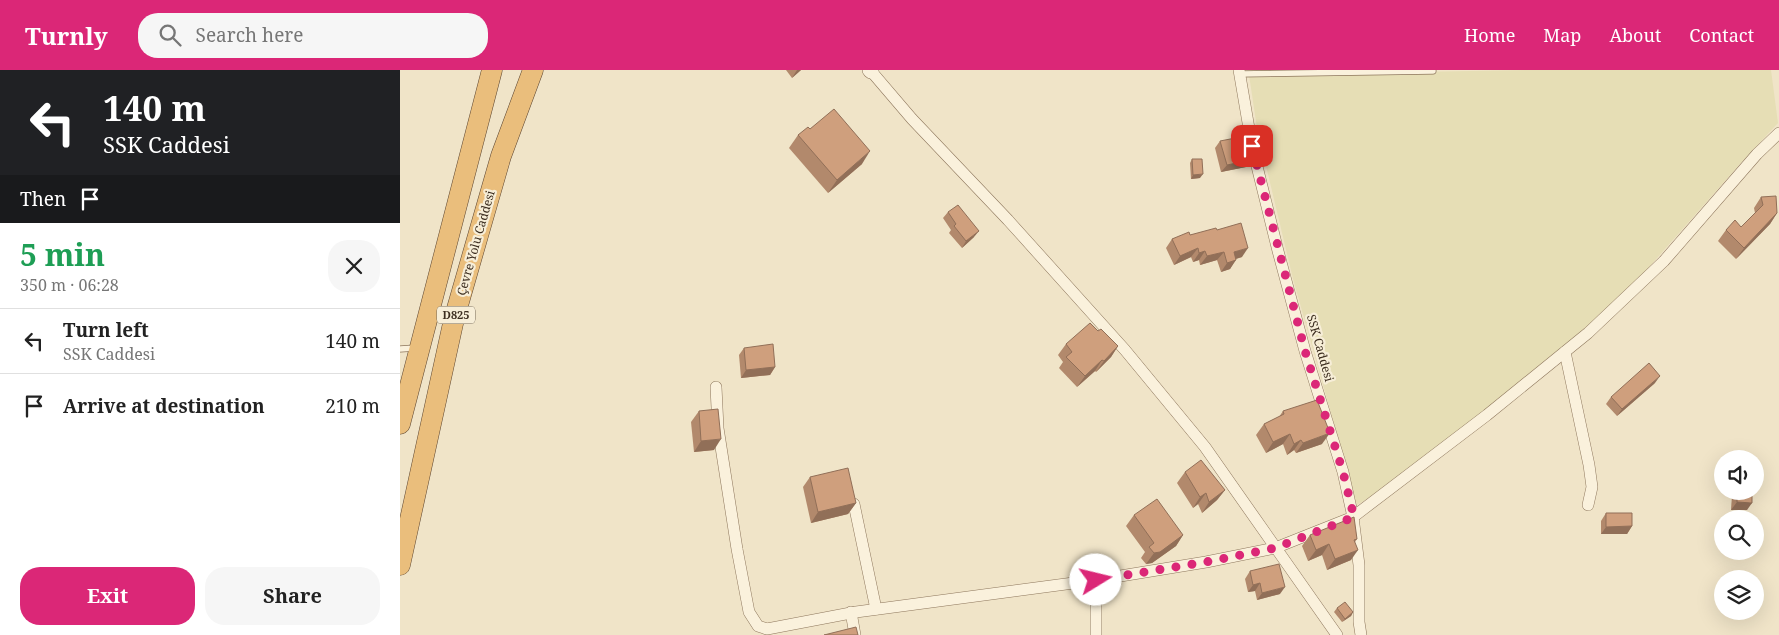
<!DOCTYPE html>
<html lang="en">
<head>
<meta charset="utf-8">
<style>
  body { margin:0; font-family:"Noto Serif",serif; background:#f6f6f6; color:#222; height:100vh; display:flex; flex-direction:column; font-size:19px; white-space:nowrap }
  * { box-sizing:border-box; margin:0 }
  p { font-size:16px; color:#767676 }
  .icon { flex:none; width:28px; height:28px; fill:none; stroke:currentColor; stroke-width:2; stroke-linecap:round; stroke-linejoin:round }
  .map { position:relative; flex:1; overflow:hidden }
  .sheet { display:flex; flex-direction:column; background:#fff; width:400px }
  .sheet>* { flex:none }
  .banner { background:#202124; color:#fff; overflow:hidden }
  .controls { position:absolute; left:1314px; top:380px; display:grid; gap:10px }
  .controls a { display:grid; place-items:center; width:50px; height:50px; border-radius:50%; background:#fff; box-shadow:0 5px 20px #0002; font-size:25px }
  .pin { position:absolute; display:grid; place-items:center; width:42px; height:42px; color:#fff; margin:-21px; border-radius:10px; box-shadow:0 2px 8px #0006 }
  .me { position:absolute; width:55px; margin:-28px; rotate:81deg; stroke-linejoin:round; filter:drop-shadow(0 0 4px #0008) }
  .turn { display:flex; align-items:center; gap:18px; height:105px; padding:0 20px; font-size:22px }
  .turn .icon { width:65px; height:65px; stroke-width:2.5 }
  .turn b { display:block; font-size:35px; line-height:42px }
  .then { display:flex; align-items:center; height:48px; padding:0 20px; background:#0003; gap:10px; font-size:19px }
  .round { display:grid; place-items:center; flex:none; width:52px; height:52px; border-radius:20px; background:#f6f6f6 }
  .summary { display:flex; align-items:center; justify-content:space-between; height:85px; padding:0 20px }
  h1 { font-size:30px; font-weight:700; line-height:38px; color:#1e9e55 }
  .cta { display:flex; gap:10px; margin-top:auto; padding:10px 20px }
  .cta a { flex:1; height:58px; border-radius:20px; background:#db2777; color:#fff; font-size:20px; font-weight:700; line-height:58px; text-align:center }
  .cta a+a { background:#f6f6f6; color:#222 }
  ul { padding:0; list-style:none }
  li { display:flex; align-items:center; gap:15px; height:65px; padding:0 20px; border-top:1px solid #e0e0e0 }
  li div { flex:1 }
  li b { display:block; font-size:19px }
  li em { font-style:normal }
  header { display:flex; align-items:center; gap:30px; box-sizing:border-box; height:70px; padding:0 25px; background:#db2777; color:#fff }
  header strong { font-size:24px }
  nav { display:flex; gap:28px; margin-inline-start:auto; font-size:18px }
  .search { width:350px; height:45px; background:#f6f6f6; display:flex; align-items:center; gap:12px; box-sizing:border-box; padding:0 18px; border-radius:20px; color:#767676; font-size:19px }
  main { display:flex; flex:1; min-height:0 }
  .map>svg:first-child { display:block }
  .farmland { fill:#e6deb5 }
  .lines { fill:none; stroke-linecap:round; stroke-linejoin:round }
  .service-casing { stroke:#8d765c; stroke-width:7 }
  .minor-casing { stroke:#8d765c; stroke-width:12 }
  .tertiary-casing { stroke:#8d765c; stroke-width:16 }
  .trunk-casing { stroke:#5b4430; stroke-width:21 }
  .service { stroke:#faf1dc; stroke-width:5.5 }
  .minor { stroke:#faf1dc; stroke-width:11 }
  .tertiary { stroke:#faf1dc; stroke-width:15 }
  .trunk { stroke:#eabe7c; stroke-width:20 }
  .wall { fill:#b2896c }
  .shaded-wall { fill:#916f58 }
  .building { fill:#cf9f7d; stroke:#916f58 }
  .route { stroke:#db2777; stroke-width:9; stroke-dasharray:0 16.2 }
  .labels { text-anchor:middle; stroke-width:4.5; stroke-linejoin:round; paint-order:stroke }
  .shield { fill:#f7eed8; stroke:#756857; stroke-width:1 }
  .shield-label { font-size:11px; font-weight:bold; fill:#3d2e20 }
  .street-label { font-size:12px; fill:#3d2e20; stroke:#f7eed8 }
</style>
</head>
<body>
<header>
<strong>Turnly</strong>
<div class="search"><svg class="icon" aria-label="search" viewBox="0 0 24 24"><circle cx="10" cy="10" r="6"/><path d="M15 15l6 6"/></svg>Search here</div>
<nav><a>Home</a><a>Map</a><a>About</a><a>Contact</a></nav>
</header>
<main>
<section class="sheet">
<div class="banner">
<div class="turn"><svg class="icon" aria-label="left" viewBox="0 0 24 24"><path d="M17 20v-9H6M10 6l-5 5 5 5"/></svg><div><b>140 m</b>SSK Caddesi</div></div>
<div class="then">Then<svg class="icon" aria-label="arrive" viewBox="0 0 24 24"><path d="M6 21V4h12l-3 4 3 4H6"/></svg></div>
</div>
<div class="summary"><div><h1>5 min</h1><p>350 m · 06:28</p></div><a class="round"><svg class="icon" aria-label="close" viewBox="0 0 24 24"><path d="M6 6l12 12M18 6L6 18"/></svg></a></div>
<ul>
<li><svg class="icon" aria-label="left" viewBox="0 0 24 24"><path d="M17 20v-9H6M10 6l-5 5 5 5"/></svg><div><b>Turn left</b><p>SSK Caddesi</p></div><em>140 m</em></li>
<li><svg class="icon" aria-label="arrive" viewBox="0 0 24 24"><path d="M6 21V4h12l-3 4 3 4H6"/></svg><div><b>Arrive at destination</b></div><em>210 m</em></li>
</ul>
<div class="cta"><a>Exit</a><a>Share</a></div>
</section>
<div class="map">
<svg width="1379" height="565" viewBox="0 0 1379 565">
  <rect width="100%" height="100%" fill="#f0e4c8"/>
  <polygon class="farmland" points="1127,0 1371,0 1378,53 1339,95 1235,213 1159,284 970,427 957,435 893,209 857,58 849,5"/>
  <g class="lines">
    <defs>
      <g id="service">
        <polyline points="839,4 1033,1"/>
        <polyline points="0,279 15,278"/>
      </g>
      <g id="minor">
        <polyline points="839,0 852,76 878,181 905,281 943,402 953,447 959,495 959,552 961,565"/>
        <polyline points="471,1 512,49 608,150 725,280 805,377 937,565"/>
        <polyline points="1165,282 1189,395 1192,417 1188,435"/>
        <polyline points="316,317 318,358 337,479 349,542 358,556 367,559 456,542 696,510 806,492 875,478 953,447 1087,345 1188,263 1264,191 1357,84 1379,63"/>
        <polyline points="454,434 476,539"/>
        <polyline points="451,542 455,565"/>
        <polyline points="696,565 696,510"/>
      </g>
      <polyline id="tertiary" points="470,0 471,1"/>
      <g id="trunk">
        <polyline points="0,354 92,0"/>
        <polyline points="0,495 54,249 101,86 133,0"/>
      </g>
    </defs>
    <use href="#service" class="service-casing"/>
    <use href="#minor" class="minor-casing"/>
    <use href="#tertiary" class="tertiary-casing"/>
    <use href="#trunk" class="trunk-casing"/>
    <use href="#service" class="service"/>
    <use href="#minor" class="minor"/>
    <use href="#tertiary" class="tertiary"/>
    <use href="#trunk" class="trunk"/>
  </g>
  <g class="wall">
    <polygon points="386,0 401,0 392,8"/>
    <polygon points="410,59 462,94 428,123 389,78 398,65"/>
    <polygon points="820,71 846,97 821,102 815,78"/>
    <polygon points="792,89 800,108 791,109 790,93"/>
    <polygon points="1361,127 1377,143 1370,154 1336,189 1318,171 1326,160 1341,157 1355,143 1354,138"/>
    <polygon points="548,142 574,167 562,178 549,163 551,160 543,148"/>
    <polygon points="817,160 842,187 836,189 830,199 821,202 817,190 800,195 799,190 793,192 791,187 774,195 766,178 772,169 790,165"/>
    <polygon points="698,261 718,276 711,287 696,302 695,301 677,317 659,298 663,292 658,285 666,274"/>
    <polygon points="344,278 375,297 370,305 341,308 339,285"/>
    <polygon points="1255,313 1217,346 1206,334 1211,327"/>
    <polygon points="299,341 314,380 294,382 291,352"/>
    <polygon points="883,341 922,374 896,383 894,380 887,385 883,374 866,383 856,365 864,354 879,347"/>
    <polygon points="785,402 825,420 817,430 802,443 798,434 793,438 777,413"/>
    <polygon points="410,407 456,433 448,444 411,453 403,417"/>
    <polygon points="1335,421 1352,421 1347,440 1331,440 1332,425"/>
    <polygon points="1206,443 1232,456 1227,464 1201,464 1201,451"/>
    <polygon points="734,445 783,465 776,476 752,493 746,494 741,488 745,482 726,456"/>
    <polygon points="910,465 957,469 955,472 951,490 927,500 922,485 908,491 902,476"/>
    <polygon points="850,501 880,524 857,530 855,521 848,522 845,509"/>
    <polygon points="937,538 953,542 951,546 942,552 934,542"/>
  </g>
  <g class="shaded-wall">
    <polygon points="397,0 401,0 392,8"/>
    <polygon points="470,81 462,94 428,123 437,110"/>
    <polygon points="851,90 846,97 821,102 827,95"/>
    <polygon points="803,104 800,108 791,109 793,105"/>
    <polygon points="1377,143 1370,154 1336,189 1344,178"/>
    <polygon points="579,161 574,167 562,178 566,171"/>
    <polygon points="798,178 791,187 774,195 780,186"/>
    <polygon points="848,178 842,187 828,191 834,182"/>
    <polygon points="805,181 799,190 793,192 799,183"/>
    <polygon points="824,182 817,190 800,195 807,186"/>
    <polygon points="836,190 830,199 821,202 827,193"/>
    <polygon points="718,276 711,287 696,302 704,291"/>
    <polygon points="702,290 695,301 677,317 685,306"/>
    <polygon points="375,297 370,305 341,308 346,300"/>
    <polygon points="1260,306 1255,313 1217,346 1222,339"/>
    <polygon points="930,363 922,374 896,383 903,373"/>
    <polygon points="890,364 883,374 866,383 873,372"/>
    <polygon points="321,369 314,380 294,382 301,371"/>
    <polygon points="901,370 894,380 887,385 894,374"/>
    <polygon points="825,420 817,430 802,443 809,432"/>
    <polygon points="806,423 798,434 793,438 800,427"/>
    <polygon points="1337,432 1352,433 1347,440 1331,440"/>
    <polygon points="456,433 448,444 411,453 418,442"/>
    <polygon points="1232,456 1227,464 1201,464 1206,457"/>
    <polygon points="783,465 776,476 752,493 746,494 754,483"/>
    <polygon points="929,474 922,485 908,491 916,480"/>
    <polygon points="958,480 951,490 927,500 935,489"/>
    <polygon points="860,513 855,521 848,522 853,515"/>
    <polygon points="885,517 880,524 857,530 862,523"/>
    <polygon points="953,542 951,546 942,552 945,549"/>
  </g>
  <g class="building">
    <polygon points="434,39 470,81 437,110 398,65 408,57 410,59"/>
    <polygon points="846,66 851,90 827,95 820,71"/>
    <polygon points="792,89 802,89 803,104 793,105"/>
    <polygon points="1376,126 1377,143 1344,178 1326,160 1335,150 1341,157 1363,135 1361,127"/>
    <polygon points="558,135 579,161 566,171 554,156 556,154 548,142"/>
    <polygon points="841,153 848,178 834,182 836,190 827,193 824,182 807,186 805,181 799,183 798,178 780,186 772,169 789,162 790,165 816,158 817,160"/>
    <polygon points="690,253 698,261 701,259 718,276 704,291 702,290 685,306 666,287 672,282 666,274"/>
    <polygon points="373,274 375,297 346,300 344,278"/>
    <polygon points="1249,293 1260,306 1222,339 1211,327"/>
    <polygon points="917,330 930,363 903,373 901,370 894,374 890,364 873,372 864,354 884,344 883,341"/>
    <polygon points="318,339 321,369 301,371 299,341"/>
    <polygon points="801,390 825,420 809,432 806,423 800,427 785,402"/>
    <polygon points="448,398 456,433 418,442 410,407"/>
    <polygon points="1337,421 1352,421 1352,433 1337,432"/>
    <polygon points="757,429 783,465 760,482 754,483 749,477 754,473 734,445"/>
    <polygon points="1206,443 1232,443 1232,456 1206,457"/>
    <polygon points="954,447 957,469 954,470 958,480 935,489 929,474 916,480 910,465"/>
    <polygon points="879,494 885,517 862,523 860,513 853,515 850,501"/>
    <polygon points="945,532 953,542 945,549 937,538"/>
    <polygon points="456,557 458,565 424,565"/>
  </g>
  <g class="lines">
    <polyline class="route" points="696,510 806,492 875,478 954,447 943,402 905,281 852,76"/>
  </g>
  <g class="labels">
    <rect class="shield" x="37" y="236.5" width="38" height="17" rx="4"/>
    <g class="shield-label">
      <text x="56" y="249">D825</text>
    </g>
    <g class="street-label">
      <text transform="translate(76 173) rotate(-74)" y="4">Çevre Yolu Caddesi</text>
      <text transform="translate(920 278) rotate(74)" y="4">SSK Caddesi</text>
    </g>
  </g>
</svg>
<div class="controls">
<a><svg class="icon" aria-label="sound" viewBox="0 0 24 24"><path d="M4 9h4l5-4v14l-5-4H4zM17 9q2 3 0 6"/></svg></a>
<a><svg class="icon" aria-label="search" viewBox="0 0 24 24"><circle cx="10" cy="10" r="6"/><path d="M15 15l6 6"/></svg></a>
<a><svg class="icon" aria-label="layers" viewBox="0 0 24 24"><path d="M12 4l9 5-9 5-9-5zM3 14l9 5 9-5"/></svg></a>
</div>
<div class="pin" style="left:852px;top:76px;background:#d93025"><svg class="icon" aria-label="arrive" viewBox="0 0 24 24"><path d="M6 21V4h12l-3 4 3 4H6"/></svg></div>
<svg class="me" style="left:696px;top:510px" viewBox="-20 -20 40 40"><circle r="19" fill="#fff"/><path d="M0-13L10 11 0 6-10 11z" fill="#db2777"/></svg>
</div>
</main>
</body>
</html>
